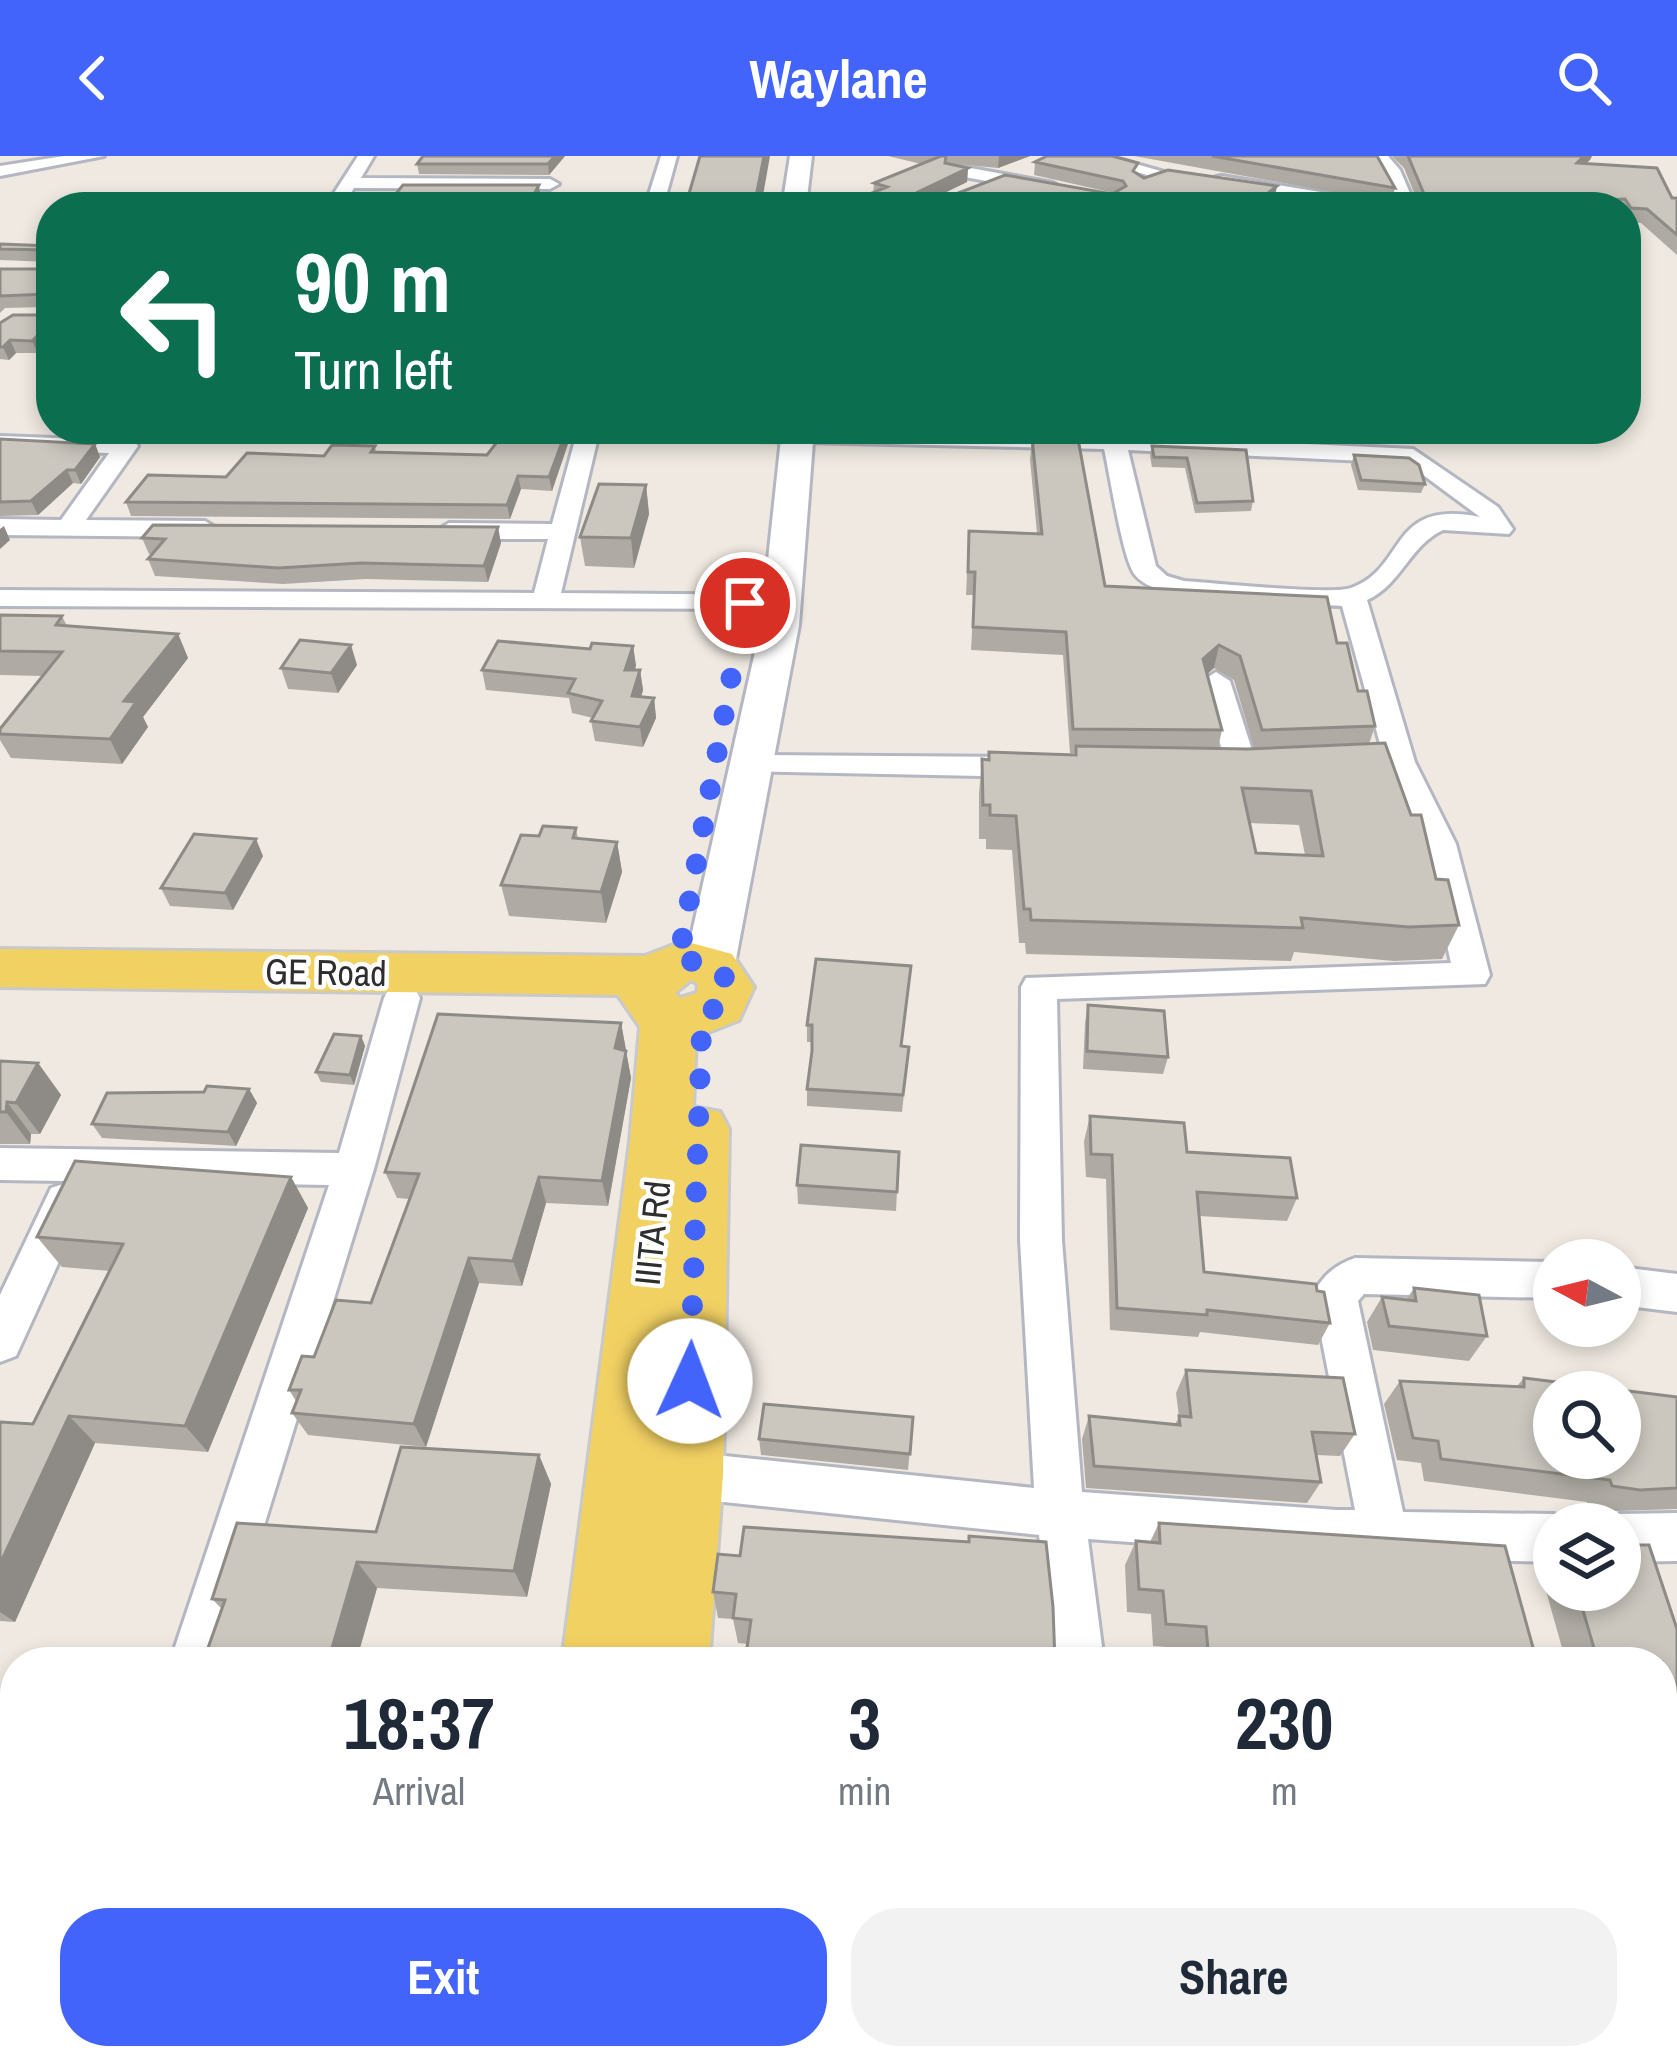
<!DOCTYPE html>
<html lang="en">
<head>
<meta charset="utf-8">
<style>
  body { margin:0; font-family:"Archivo Narrow",sans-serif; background:#f2f2f3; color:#1f2937; height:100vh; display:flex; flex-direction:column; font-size:45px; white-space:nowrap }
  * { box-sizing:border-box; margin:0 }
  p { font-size:39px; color:#747a83 }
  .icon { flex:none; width:66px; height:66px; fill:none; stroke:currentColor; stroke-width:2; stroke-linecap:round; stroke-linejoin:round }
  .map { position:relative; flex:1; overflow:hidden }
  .side { position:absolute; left:0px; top:1491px; width:1677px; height:423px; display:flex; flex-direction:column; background:#fff; border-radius:48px 48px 0 0; box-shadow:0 6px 18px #0003 }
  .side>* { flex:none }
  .guide { position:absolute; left:36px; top:36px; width:1605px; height:252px; border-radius:48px; box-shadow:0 6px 18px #0003; background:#0b6e4f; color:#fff; overflow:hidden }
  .needle { width:78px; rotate:277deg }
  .fabs { position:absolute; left:1533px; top:1083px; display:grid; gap:24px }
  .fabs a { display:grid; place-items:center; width:108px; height:108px; border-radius:50%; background:#fff; box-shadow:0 6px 18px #0003; font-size:60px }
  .pin { position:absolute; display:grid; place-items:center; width:102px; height:102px; color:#fff; margin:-51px; border:6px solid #fff; border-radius:50%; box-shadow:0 3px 12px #0007 }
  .me { position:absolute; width:132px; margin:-66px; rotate:2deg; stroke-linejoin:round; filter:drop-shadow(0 0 9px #0008) }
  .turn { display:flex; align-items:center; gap:42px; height:252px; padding:0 60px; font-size:54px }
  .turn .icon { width:156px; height:156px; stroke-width:2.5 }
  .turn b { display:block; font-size:84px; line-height:102px }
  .eta { display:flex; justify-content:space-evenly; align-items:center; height:204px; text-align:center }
  .eta b { font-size:72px; font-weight:700; line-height:84px }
  .cta { display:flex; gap:24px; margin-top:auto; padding:24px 60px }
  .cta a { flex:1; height:138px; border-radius:48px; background:#4264fb; color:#fff; font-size:48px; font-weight:700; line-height:138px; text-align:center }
  .cta a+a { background:#f2f2f3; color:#1f2937 }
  header { display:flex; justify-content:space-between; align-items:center; height:156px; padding:0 60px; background:#4264fb; color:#fff; font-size:54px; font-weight:700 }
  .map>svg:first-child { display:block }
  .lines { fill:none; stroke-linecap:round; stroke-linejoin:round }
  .street-casing { stroke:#b4b7c1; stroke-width:6 }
  .secondary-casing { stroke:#b4b7c1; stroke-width:6 }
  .primary-casing { stroke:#c9c9c9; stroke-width:6 }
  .street { fill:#fff; fill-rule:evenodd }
  .secondary { fill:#fff; fill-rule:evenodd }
  .primary { fill:#f2d163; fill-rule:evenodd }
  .wall { fill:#afaba4; fill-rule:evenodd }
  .shaded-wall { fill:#8e8b86 }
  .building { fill:#cbc7bf; stroke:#8e8b86; stroke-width:3; fill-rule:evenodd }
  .route { stroke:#4264fb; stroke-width:21; stroke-dasharray:0 37.8 }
  .labels { text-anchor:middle; stroke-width:9; stroke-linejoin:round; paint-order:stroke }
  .street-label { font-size:36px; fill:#2e2e2e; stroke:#fff }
</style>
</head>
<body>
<header><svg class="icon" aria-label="back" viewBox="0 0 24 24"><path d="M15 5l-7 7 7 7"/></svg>Waylane<svg class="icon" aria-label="search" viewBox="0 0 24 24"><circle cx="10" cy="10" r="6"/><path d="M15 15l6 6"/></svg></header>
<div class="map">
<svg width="1677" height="1912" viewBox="0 0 1677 1912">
  <rect width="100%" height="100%" fill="#efe9e1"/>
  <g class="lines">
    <defs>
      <g id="street">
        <polygon points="64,0 104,0 0,20 0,10"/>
        <polygon points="358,0 374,0 361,22 550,23 559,28 550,33 354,32 343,51 325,51"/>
        <polygon points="661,0 677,0 663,51 645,51"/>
        <polygon points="1079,0 1108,0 1171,18 1110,51 1087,51 1147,19"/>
        <polygon points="1371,0 1388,0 1400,14 1416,51 1398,51 1384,16"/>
        <polygon points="954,9 1053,27 1062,32 1053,37 948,18 948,10"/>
        <polygon points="1222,20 1382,46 1391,51 1350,51 1216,29 1216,21"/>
        <polygon points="578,273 600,273 561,437 781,439 795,447 791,453 0,450 0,434 534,437 548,383 449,383 436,375 449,367 552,368"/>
        <path d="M766,273L1114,279L1413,293L1498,351L1513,373L1509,378L1443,374C1409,390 1401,429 1367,444L1415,606L1456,688L1490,819L1485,828L1057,843L1062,1084L1082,1336L1337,1354H1355L1313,1139C1322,1120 1335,1109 1355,1102L1554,1106V1142L1364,1138L1358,1145L1403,1356L1554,1358L1573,1368H1554V1406L1337,1401L1088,1383L1104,1506H1052L1039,1379L686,1342L669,1335L662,1319L669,1303L686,1296L1034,1332L1020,1084L1021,831L1026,822L1451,807L1424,688L1385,606L1342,450C1297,447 1162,453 1135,419C1122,402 1110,318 1104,293L758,285V275ZM1128,294L1407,307L1480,361C1388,342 1407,413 1351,432C1330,439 1215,427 1184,425L1167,420L1156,410Z"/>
        <polygon points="0,280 134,285 138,290 86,364 205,365 218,373 205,381 0,379 0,363 61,364 109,297 0,294"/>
        <polygon points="1216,516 1230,525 1252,594 1252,612 1237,622 1222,612 1222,594 1202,525"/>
        <polygon points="750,599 1035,601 1050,611 1035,621 739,615 735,608 739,601"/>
        <polygon points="402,829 415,833 420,842 374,1013 222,1506 170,1506 329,1029 0,1024 0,992 339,997 384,842 389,833"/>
        <polygon points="66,1027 81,1032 87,1044 16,1200 0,1206 0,1139 51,1032"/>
        <polygon points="1620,1111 1677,1118 1677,1156 1620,1149"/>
        <polygon points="1677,1357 1677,1405 1620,1406 1620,1368 1601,1368 1620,1358"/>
        <polygon points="1662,1697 1677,1698 1677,1756 1662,1755"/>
        <polygon points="39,1899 101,1899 96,1912 34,1912"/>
        <polygon points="1099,1899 1161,1899 1162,1912 1100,1912"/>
      </g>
      <g id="secondary">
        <polygon points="790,0 812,0 806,51 782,51"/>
        <polygon points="782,273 814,273 799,469 735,808 727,820 710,825 693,820 685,808 761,469"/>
      </g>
      <g id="primary">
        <path d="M684,785L732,798L754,831L739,864L696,881L693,951L720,956L729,973L723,1319L709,1506H562L630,986L640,871L618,839L0,831V793L645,800ZM691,824L698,828L697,837L680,842L675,837Z"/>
        <polygon points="506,1899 678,1899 677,1912 504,1912"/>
      </g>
    </defs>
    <use href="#street" class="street-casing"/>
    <use href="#secondary" class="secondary-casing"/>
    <use href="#primary" class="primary-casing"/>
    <use href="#street" class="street"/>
    <use href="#secondary" class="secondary"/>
    <use href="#primary" class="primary"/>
  </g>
  <g class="wall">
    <polygon points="422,0 565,0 549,19 419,18 417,8"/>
    <polygon points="888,0 1030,0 998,12 945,7 968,12 967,26 935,41 948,41 1005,19 1112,38 1114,37 1034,19 1035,6 1137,18 1144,22 1277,30 1274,44 1265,51 868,51 872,50 874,27 921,8"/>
    <polygon points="1134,0 1377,0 1395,32 1393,40 1415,39 1404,12 1392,0 1592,0 1586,7 1672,42 1677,42 1677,99 1641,67 1626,66 1626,51 1364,51 1366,42"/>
    <polygon points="0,88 51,90 51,186 38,197 16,197 9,204 0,203 0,167 46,159 50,154 49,151 5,152 0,157 0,113 46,113 51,109 50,106 0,104"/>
    <polygon points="507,273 573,273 552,335 521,333 510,363 131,360 126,346 226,321 375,290 376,296 487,299"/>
    <polygon points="1146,273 1399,273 1387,287 1344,285 1343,281 1146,276"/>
    <path d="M1032,282L1105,430L1337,487L1358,535L1375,570L1369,588L1459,769L1442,803L1394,805L1294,796L1291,805L1026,798L1025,787H1019L1012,694L986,693V683H979V637L982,603L988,604L989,596L1075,599V597H1070L1063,499L971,494L974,439H966L969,375L1037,377L1030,304ZM1214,512L1234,524L1254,592H1218L1222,574L1207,518ZM1249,667L1299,669L1305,699L1256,697Z"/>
    <polygon points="0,283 95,288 100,301 81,328 73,327 38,359 0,360"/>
    <polygon points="1152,290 1246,294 1253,345 1251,355 1195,357 1185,312 1152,311 1150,300"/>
    <polygon points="1354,299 1425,328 1421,337 1358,334 1351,309"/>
    <polygon points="646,329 649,358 634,412 585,410 580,381"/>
    <polygon points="142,382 501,387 488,426 366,423 283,428 155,420 148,403 153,398 149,398"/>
    <polygon points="0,459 62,460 67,470 178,478 188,502 143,561 148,571 122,608 11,602 0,584 0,573 43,520 0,519"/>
    <polygon points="633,490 636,510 634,514 640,514 643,534 641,541 654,542 656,562 643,591 595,585 591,565 593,562 572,557 569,542 486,534 482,514 590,493"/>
    <polygon points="357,509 338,537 288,533 281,512"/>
    <polygon points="576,672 578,683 617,686 622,716 606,767 509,760 501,729"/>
    <polygon points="263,700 233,754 170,750 161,732"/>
    <polygon points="911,810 902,890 909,891 902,956 807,950 807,933 812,895 812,886 807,886 807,869"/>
    <polygon points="1088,849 1168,901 1163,918 1083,913 1085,867"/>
    <polygon points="621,867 631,922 608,1050 546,1047 522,1130 479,1127 426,1291 308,1279 292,1257 296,1245 289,1234 314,1201 371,1147 410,1043 397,1042 385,1016"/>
    <polygon points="361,880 365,890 354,929 321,926 316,916"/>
    <polygon points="0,905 38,907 61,939 40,978 31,978 30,988 0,988"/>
    <polygon points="249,933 257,947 236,990 102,982 92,968 204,936"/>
    <polygon points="1090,960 1187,996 1297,1042 1287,1065 1199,1060 1204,1116 1317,1135 1330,1167 1318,1189 1200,1176 1198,1181 1110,1174 1106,1023 1086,1021 1084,985"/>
    <polygon points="899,996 896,1055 798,1048 797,1029"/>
    <polygon points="291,1021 308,1052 208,1296 95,1287 15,1466 0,1465 0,1266 33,1268 110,1115 62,1111 37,1081"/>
    <polygon points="1414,1132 1487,1180 1469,1205 1373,1194 1367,1166 1382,1141 1406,1144"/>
    <polygon points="1186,1214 1355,1278 1340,1300 1316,1299 1321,1326 1307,1347 1086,1332 1082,1283 1089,1260 1175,1268 1179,1261 1176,1237"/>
    <polygon points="1524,1222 1677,1241 1677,1353 1616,1355 1588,1352 1587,1346 1424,1325 1421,1307 1397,1304 1384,1248 1400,1225 1517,1230"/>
    <polygon points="913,1261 908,1314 761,1299 759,1283"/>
    <polygon points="539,1299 551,1328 527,1441 377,1432 356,1506 203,1506 222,1453 212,1443 376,1376"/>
    <polygon points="1159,1367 1537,1506 1193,1506 1192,1493 1153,1490 1151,1458 1127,1456 1125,1409 1136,1385 1150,1386"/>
    <polygon points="968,1386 1046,1386 748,1488 738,1487 733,1463 718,1462 713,1436 740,1400"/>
    <polygon points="1620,1389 1649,1389 1677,1473 1677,1546 1665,1546 1677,1546 1677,1562 1671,1565 1662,1565 1662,1506 1566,1506 1539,1410 1554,1397 1554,1434 1620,1434"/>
    <polygon points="0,1551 15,1553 15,1761 0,1758"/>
    <polygon points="1331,1899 1662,1899 1665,1912 1333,1912"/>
  </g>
  <g class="shaded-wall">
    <polygon points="555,0 565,0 549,19 548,8"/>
    <polygon points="764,0 770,0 761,51 754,51"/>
    <polygon points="999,0 1030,0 998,12"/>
    <polygon points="1584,0 1592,0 1590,4 1572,20 1577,7"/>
    <polygon points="968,12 967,26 918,50 918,36"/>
    <polygon points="539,29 540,37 534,48 533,40"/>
    <polygon points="1277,30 1274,44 1265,51 1250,51"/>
    <polygon points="1050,39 1048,51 1020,51"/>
    <polygon points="44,173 50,186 38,197 32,185"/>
    <polygon points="10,184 16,197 9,204 3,191"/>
    <polygon points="567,273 573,273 552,335 549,321"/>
    <polygon points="1391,273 1399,273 1387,287"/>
    <polygon points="95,288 100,301 81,328 75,314"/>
    <polygon points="67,314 73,327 38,359 31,345"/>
    <polygon points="518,320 521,333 510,363 507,349"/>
    <polygon points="646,329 649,358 634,412 631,382"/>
    <polygon points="4,370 10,384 0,393 0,373"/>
    <polygon points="498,371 501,387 488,426 484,410"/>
    <polygon points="178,478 188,502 143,561 148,571 122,608 110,583 124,545"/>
    <polygon points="351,489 357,509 338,537 331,517"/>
    <polygon points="1219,489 1214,512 1198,526 1203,503"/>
    <polygon points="633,490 636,510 628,533 625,514"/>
    <polygon points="640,514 643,534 635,560 632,540"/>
    <polygon points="654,542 656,562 643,591 640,571"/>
    <polygon points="256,683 263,700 233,754 225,737"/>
    <polygon points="617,686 622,716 606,767 601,736"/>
    <polygon points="621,867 626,894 615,892"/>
    <polygon points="361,880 365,890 354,929 350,919"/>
    <polygon points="626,895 631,922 608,1050 602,1025"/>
    <polygon points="38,907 61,939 40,978 16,947"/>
    <polygon points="249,933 257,947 236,990 228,976"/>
    <polygon points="7,946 31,978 30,988 6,956"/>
    <polygon points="291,1021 308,1052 208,1296 185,1270"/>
    <polygon points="539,1021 546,1047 522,1130 513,1105"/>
    <polygon points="469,1102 479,1127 426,1291 414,1268"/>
    <polygon points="69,1260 95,1287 15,1466 0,1456 0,1408"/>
    <polygon points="539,1299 551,1328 527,1441 514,1415"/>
    <polygon points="357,1406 377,1432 356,1506 328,1506"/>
    <polygon points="421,1899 443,1899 439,1912 417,1912"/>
  </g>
  <g class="building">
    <polygon points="423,0 555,0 548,8 417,8"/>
    <polygon points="700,0 764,0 754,51 592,51 594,46 686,48"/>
    <polygon points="941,0 946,0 945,7 968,12 918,36 923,42 948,41 1005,19 1112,38 1126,30 1123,25 1035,6 1047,0 1112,0 1138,7 1133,15 1144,22 1168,14 1277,30 1250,51 1102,51 1050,39 1020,51 868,51 894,44 872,37 887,31 874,27"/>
    <polygon points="1212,0 1377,0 1395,32"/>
    <polygon points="1408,0 1584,0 1577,7 1657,12 1672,42 1677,42 1677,79 1647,53 1631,52 1625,43 1445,51 1369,50 1366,42 1424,38"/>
    <polygon points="403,29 539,29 533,40 527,40 519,51 385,51"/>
    <polygon points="0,88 51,90 51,173 44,173 32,185 10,184 3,191 0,191 0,167 13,159 46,159 50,154 46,138 0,140 0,113 46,113 51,109 49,94 0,93"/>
    <polygon points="507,273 567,273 549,321 518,320 507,349 126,346 148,319 226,321 247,297 324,300 332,289 375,290 371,296 487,299"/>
    <polygon points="1032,282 1078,283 1105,430 1327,441 1337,487 1347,487 1358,535 1367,535 1375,570 1262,574 1240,500 1219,489 1203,503 1222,574 1073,573 1066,476 973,471 975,416 968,416 969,375 1042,378"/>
    <polygon points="0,283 95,288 75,314 67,314 31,345 0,346"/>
    <polygon points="1152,290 1246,294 1253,345 1197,347 1187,302 1154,301"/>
    <polygon points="1354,299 1409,302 1419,309 1425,328 1361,324"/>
    <polygon points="599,328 646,329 631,382 580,381"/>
    <polygon points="153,369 498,371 484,410 361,407 278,412 148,403 165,383 142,382"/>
    <polygon points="0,459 62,460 56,469 178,478 124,545 136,546 110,583 0,578 0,573 62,496 0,495"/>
    <polygon points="300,484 351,489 331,517 281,512"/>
    <polygon points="498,485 590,493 592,487 633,490 625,514 640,514 632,540 654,542 640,571 591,565 602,545 568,537 575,523 482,514"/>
    <path d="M1385,587L1411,659H1421L1436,723L1448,724L1459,769L1409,771L1301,762L1303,772L1031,764L1030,753H1024L1016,660L990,659V649H983L982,603L989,604V596L1076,599V590L1247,593ZM1242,632L1311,635L1323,700L1256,697Z"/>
    <polygon points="543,670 576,672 573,682 617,686 601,736 501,729 521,679 539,680"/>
    <polygon points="194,678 256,683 225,737 161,732"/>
    <polygon points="816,803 911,810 901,890 909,891 903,939 807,933 812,895 812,869 807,869"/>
    <polygon points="1088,849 1164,855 1168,901 1087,895"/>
    <polygon points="438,858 621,867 615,892 626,895 602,1025 539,1021 513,1105 469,1102 414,1268 292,1257 301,1234 289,1234 302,1200 314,1201 336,1144 371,1147 419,1018 385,1016"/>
    <polygon points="334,878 361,880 350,919 316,916"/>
    <polygon points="0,905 38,907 16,947 7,946 6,956 0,956"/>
    <polygon points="207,930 249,933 228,976 92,968 107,937 204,936"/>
    <polygon points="1090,960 1184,967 1187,996 1290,1002 1297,1042 1197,1036 1204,1116 1316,1128 1317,1135 1324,1136 1330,1167 1207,1154 1207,1159 1117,1152 1112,999 1091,998"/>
    <polygon points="801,989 899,996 897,1036 797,1029"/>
    <polygon points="75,1005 291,1021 185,1270 69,1260 0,1408 0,1266 33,1268 123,1088 37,1081"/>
    <polygon points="1414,1132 1479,1139 1487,1180 1389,1170 1382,1141 1416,1145"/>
    <polygon points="1186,1214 1343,1222 1355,1278 1312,1276 1321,1326 1094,1310 1089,1260 1180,1269 1179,1260 1191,1261"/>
    <path d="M1524,1222L1677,1241V1332L1640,1334L1612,1330L1610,1324L1441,1303L1438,1285L1413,1282L1400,1225L1524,1231ZM1554,1236H1620V1302H1554Z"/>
    <polygon points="764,1248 913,1261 910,1298 759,1283"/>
    <polygon points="401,1291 539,1299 514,1415 357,1406 328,1506 203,1506 225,1444 212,1443 237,1367 376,1376"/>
    <polygon points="1159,1367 1505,1390 1537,1506 1209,1506 1206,1471 1166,1468 1163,1435 1139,1433 1136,1385 1160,1387"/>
    <polygon points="744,1371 969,1386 969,1380 1046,1386 1053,1451 1055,1506 745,1506 751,1464 733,1462 736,1438 713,1436 718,1398 740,1400"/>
    <polygon points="1620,1389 1649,1389 1677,1473 1677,1546 1662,1546 1662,1506 1598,1506 1577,1434 1620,1434"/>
    <polygon points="0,1551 15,1553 15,1755 0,1752"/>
    <polygon points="1662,1672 1672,1704 1662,1704"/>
    <polygon points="242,1899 421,1899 417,1912 238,1912"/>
    <polygon points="732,1899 1087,1899 1088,1912 731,1912"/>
    <polygon points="1353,1899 1662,1899 1665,1912 1355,1912"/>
  </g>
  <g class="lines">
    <path class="route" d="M690,1225L702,860C750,836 722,799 678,806L745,447"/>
  </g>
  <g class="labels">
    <g class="street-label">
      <text transform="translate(326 816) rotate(1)" y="13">GE Road</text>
      <text transform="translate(652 1077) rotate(-84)" y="13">IIITA Rd</text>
    </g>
  </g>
</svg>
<div class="fabs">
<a><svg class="needle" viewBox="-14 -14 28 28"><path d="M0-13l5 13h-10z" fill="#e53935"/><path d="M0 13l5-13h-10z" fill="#747a83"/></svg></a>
<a><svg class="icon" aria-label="search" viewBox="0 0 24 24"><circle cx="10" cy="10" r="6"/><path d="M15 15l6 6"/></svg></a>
<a><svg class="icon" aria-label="layers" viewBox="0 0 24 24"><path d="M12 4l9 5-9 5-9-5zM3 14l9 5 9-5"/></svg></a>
</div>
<div class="pin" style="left:745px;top:447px;background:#d93025"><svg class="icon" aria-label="arrive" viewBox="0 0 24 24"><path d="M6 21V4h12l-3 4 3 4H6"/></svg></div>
<svg class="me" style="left:690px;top:1225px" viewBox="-20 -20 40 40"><circle r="19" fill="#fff"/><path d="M0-13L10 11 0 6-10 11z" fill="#4264fb"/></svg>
<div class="guide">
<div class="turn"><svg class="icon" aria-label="left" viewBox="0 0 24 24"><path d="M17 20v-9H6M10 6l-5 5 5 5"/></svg><div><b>90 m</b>Turn left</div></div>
</div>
<section class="side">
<div class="eta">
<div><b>18:37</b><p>Arrival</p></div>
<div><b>3</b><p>min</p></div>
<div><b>230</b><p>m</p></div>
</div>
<div class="cta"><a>Exit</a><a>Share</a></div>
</section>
</div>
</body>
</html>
